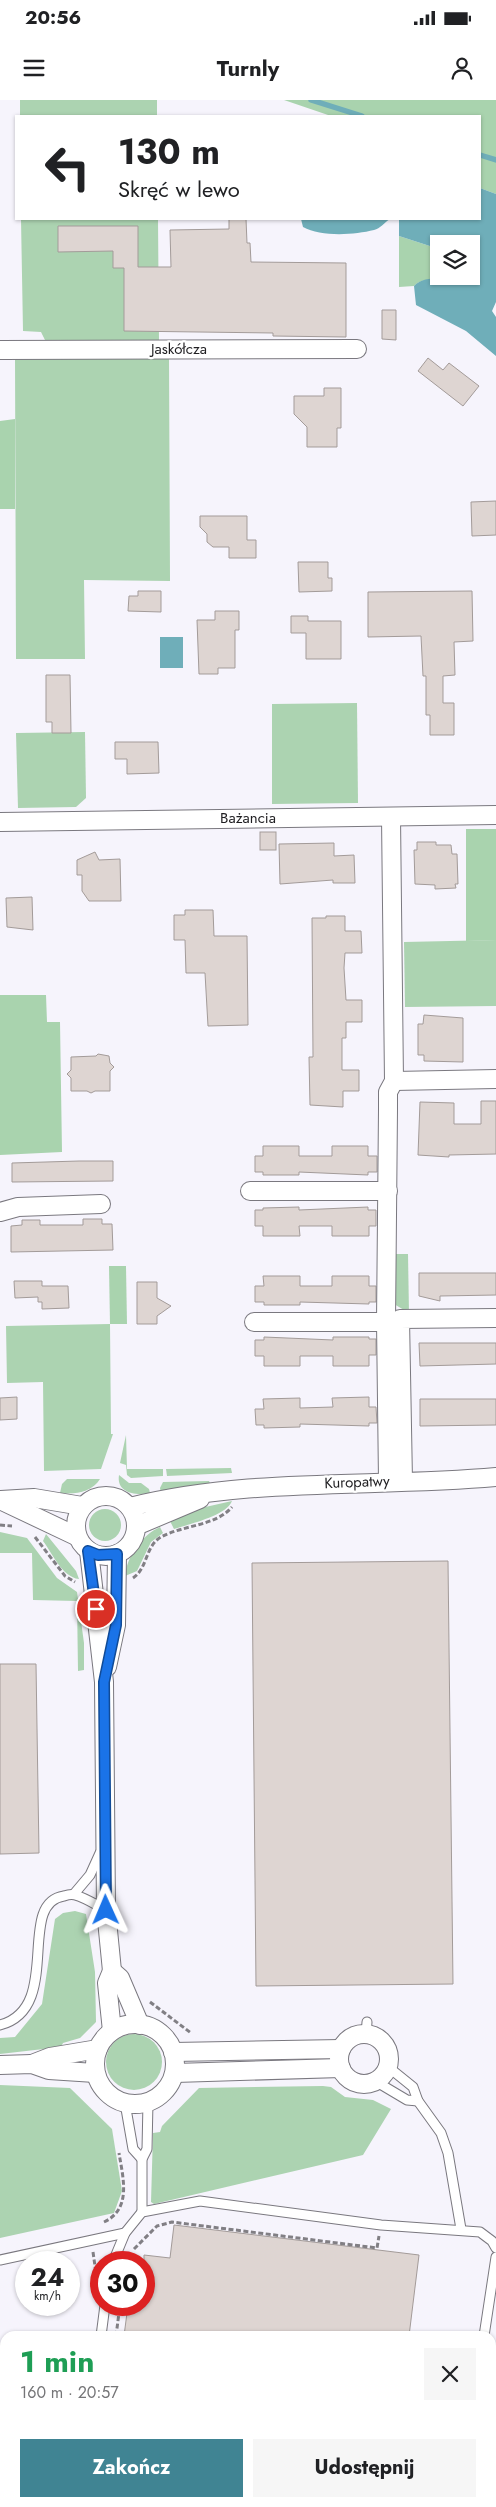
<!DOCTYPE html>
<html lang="pl">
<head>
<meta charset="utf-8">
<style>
  body { margin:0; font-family:Jost,sans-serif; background:#f6f6f6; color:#202124; height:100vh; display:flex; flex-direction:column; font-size:19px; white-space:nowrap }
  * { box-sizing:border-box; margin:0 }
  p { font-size:16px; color:#757577 }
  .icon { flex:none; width:28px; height:28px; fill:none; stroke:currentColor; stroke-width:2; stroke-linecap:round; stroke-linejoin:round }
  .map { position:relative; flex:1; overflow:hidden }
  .side { position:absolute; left:0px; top:2231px; width:496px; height:176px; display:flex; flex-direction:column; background:#fff; border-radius:15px 15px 0 0; box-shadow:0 1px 4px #0004 }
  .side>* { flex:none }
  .top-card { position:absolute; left:15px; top:15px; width:466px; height:105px; border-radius:0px; box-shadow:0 1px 4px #0004; background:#fff; color:#202124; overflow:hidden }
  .fabs { position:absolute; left:430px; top:135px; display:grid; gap:10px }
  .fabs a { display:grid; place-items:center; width:50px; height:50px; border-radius:0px; background:#fff; box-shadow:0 1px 4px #0004; font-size:25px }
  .speed { position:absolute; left:15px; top:2151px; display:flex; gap:10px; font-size:25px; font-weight:700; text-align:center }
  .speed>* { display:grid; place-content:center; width:65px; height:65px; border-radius:50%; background:#fff; box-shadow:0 1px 4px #0004; line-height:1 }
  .speed small { font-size:12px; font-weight:400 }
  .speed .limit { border:8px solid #d22; background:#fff; color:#111 }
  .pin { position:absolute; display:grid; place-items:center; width:42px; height:42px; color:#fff; margin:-21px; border:2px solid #fff; border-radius:50%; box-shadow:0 1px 5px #0007 }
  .me { position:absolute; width:55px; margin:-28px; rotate:359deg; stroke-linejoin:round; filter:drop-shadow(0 0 4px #0008) }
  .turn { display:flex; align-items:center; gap:18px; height:105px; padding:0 20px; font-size:22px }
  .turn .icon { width:65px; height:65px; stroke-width:2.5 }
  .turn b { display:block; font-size:35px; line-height:42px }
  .round { display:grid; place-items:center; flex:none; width:52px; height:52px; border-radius:0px; background:#f6f6f6 }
  .headline { display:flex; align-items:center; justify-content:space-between; height:85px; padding:0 20px }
  h1 { font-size:30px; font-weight:700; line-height:38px; color:#1e9e55 }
  .action { display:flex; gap:10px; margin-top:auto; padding:10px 20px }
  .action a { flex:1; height:58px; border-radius:0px; background:#408493; color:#fff; font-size:20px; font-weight:700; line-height:58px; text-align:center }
  .action a+a { background:#f6f6f6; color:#202124 }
  .status { display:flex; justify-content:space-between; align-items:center; height:35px; padding:0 25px; background:#fff; direction:ltr }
  .status svg { height:14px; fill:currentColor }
  header { display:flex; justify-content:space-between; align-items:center; height:65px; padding:0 20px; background:#fff; font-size:22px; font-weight:700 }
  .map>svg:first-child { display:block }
  .green { fill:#acd3b1 }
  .forest { fill:#a9d3ae }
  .water { fill:#6faeb9 }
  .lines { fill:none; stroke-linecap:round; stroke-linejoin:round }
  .stream { stroke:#6faeb9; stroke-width:5.5 }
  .building { fill:#ded5d2; stroke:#a39b99 }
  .lane-casing { stroke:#7a787f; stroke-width:11 }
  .street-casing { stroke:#7a787f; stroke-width:20 }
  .path { stroke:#817f84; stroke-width:3; stroke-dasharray:5 2.5; stroke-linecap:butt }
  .lane { stroke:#fff; stroke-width:9 }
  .street { stroke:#fff; stroke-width:18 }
  .route-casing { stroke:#114b97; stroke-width:12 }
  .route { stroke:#1a73e8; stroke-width:9 }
  .labels { text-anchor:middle; stroke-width:4.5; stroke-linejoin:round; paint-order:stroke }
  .street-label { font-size:15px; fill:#1f1e21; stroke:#fff }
</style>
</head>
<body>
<div class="status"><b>20:56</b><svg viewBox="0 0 49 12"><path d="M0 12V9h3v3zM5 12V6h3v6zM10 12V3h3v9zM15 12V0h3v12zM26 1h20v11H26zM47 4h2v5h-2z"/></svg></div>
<header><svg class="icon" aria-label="menu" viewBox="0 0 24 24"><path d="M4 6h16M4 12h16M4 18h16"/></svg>Turnly<svg class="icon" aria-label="person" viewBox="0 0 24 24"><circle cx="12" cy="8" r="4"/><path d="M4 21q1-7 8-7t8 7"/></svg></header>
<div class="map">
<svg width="496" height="2407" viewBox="0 0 496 2407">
  <rect width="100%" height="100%" fill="#f6f4fc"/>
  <g class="green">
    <rect x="20" y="0" width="137" height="16"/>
    <polygon points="21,119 158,119 159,242 46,242 41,232 23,231"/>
    <polygon points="15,256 169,256 170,481 84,480 85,559 16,559"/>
    <polygon points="357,603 358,703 272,704 272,604"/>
    <polygon points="85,632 86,698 76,707 18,708 16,633"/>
    <polygon points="496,840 496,906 405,907 404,842"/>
    <polygon points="394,1154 408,1154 409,1213 394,1204"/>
    <polygon points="110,1224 111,1334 113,1334 101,1369 44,1371 43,1282 7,1283 6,1226"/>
    <polygon points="126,1335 127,1369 163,1369 163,1376 131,1378 127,1375 126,1365 120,1363"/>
    <polygon points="231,1368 232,1373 167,1376 166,1369"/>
    <path d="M119,1375L129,1383H141L149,1389L150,1393C136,1396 116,1393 119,1375Z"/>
    <path d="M67,1379H100C92,1392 75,1395 60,1393L62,1384Z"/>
    <polygon points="209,1381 210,1383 161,1393 160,1388 163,1382"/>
    <path d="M232,1401C226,1416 189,1424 174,1429L170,1421L201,1408Z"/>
    <circle cx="105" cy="1425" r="16"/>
    <path d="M160,1427L163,1433L151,1442L137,1471L125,1476C127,1456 142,1435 160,1427Z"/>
    <polygon points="0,1432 27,1438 57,1478 77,1492 84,1543 84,1570 78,1571 77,1501 33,1500 32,1453 0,1453"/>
    <path d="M46,1434L76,1471L79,1479C62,1477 53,1454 43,1441Z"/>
    <polygon points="75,1811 86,1814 95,1872 96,1922 80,1938 63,1943 61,1947 0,1954 0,1938 15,1937 42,1904 55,1819 63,1813"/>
    <circle cx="134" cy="1962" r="28"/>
    <polygon points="0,1985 70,1988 112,2029 122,2091 114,2113 0,2138"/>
    <polygon points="323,1986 331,1987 345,1997 373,2000 391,2009 363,2055 154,2104 151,2102 153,2033 160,2032 162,2026 199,1988"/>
    <polygon points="496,2330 496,2407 438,2407 442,2403 491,2402 491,2336"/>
  </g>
  <g class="forest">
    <polygon points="284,0 496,0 496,94 480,88 480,16 331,16"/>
    <path d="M399,136L439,149V176H467V178L460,183C446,181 425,175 414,186L399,187Z"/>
    <polygon points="15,319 15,409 0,409 0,321"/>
    <polygon points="466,729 496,729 496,840 466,841"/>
    <polygon points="0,895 46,895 47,922 60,922 62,1052 0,1055"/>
    <polygon points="109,1166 126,1166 127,1224 110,1224"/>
  </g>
  <g class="water">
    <path d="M480,88L496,94V202L492,211L496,217V256L466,231L416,205L414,186C426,174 445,180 460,183L467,176H471V144H439V149L399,136V119H480Z"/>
    <path d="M301,119H390C385,122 380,129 374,130C354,135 321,137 303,127Z"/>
    <rect x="160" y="537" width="23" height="31"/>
  </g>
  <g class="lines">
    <g class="stream">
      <polyline points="311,0 362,16"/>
      <polyline points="480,55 496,60"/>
    </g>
  </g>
  <g class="building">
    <polygon points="229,119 246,119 247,143 250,143 251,162 346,163 346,237 273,236 273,233 124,231 124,168 113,168 113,151 58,152 58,126 138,126 138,167 171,167 170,130 229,129"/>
    <polygon points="382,210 396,210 396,240 382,239"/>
    <polygon points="428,258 443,270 449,263 479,286 463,306 418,271"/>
    <polygon points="324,288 341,288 341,328 337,328 337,347 307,347 307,327 294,314 294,296 324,296"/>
    <polygon points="496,401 496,435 472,436 471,402"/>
    <polygon points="200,416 247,416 247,440 256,440 256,458 229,458 229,447 213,447 207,442 207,434 200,427"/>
    <polygon points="298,462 328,462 328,478 332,478 332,491 299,492"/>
    <polygon points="138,491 161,491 161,512 128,511 129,496 138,496"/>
    <polygon points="472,491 473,541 454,542 455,575 443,576 443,603 454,603 454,635 430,635 430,615 426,615 426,576 423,576 421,536 368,537 368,492"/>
    <polygon points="215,511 239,511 239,530 235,530 235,568 218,568 218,574 199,574 197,520 215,520"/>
    <polygon points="291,516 308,516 308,521 341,521 341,559 306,559 306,533 291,533"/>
    <polygon points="46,575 70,575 71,633 52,633 52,622 46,622"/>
    <polygon points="115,642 158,642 159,673 127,674 127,659 115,659"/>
    <rect x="260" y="732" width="16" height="18"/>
    <polygon points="417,742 436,742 436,745 451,745 452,754 457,754 458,784 455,784 456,788 435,789 435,785 415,784 414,750 417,750"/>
    <polygon points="334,743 334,756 354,755 355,783 333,783 333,780 280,784 279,744"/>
    <polygon points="95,752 99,760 120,759 121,801 89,801 82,791 82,775 77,775 77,760"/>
    <polygon points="32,797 33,830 7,827 6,798"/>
    <polygon points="185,810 213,810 214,836 247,836 248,925 208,926 205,873 186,873 185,840 174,840 174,815 185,815"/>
    <polygon points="326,816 345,816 345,831 361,831 362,853 345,853 344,868 346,900 362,900 362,922 346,922 346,938 342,938 342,970 359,970 359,991 343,991 343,1007 310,1005 309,957 313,957 312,818 326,818"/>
    <polygon points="424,915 463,918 463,962 424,961 424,955 418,955 418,924 423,924"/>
    <polygon points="98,954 109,956 110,963 114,967 110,971 110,991 95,991 91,993 87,991 71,991 71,978 67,974 71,970 71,957 96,956"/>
    <polygon points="481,1001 496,1001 496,1054 449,1055 449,1057 418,1055 420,1002 454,1003 454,1024 481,1024"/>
    <polygon points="263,1046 299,1046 299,1056 332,1056 332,1046 368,1046 368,1056 377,1056 377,1072 368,1072 368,1075 299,1072 299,1075 263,1075 263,1072 255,1072 255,1056 263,1056"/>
    <polygon points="79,1061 113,1061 113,1081 12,1082 12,1063"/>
    <polygon points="299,1107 299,1110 368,1107 368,1110 376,1110 376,1126 369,1126 369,1136 332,1136 332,1126 299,1126 300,1136 263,1136 263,1126 255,1126 255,1110 263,1110 263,1108"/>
    <polygon points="83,1119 102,1119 102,1124 112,1124 113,1150 11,1152 11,1126 22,1125 22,1120 40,1120 40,1125 83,1125"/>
    <polygon points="419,1173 496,1173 496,1195 440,1196 440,1201 419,1196"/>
    <polygon points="263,1176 300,1176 300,1186 332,1186 332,1176 369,1176 369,1186 376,1186 376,1202 369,1202 369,1204 300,1202 300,1205 264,1205 264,1202 255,1202 255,1186 264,1186"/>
    <polygon points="14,1181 42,1181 42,1186 68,1186 69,1208 42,1209 42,1202 38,1202 38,1197 15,1198"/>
    <polygon points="137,1182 157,1182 157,1198 171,1206 157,1216 157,1224 137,1224"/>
    <polygon points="264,1237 333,1240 333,1237 369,1237 369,1239 376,1239 376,1255 369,1255 369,1266 333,1266 333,1256 300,1256 300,1266 264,1266 264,1256 255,1256 255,1240 264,1240"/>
    <polygon points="419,1243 496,1243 496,1264 420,1266"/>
    <polygon points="17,1297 17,1319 0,1320 0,1298"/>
    <polygon points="369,1297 369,1307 376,1307 377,1323 369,1323 369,1326 300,1324 300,1327 264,1328 264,1325 256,1325 255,1309 264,1309 263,1299 300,1298 300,1308 333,1307 332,1298"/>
    <polygon points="420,1299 496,1299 496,1325 420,1326"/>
    <polygon points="448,1461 453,1884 256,1886 252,1463"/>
    <polygon points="0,1564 36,1564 39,1753 0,1754"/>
    <polygon points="174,2125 419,2155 409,2236 124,2236 128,2205 144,2205 144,2155 170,2158"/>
  </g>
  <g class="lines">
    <defs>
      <g id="lane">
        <polyline points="74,1794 90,1775 100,1753"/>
        <path d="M0,1925C64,1908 15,1803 64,1796C67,1795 72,1794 75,1795C86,1798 96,1805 106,1810"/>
        <polyline points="366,1935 367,1922"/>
        <polyline points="387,1966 413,1987 418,2001 441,2033 448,2053 461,2129"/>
        <polyline points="375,1981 407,2000 418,2001"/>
        <polyline points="125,2003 133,2049 142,2059"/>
        <polyline points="142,2112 142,2059 147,2049 148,2002"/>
        <polyline points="0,2160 125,2133"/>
        <polyline points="113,2162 125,2133 142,2112 200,2101 381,2125 480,2132 492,2141 496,2148"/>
        <polyline points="101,2236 105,2205"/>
        <polyline points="484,2236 496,2157"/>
        <polyline points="79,2407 80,2402"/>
        <polyline points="427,2407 430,2402"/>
      </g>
      <g id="street">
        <polyline points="0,250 357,249"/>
        <polyline points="0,722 496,715"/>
        <polyline points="394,981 496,979"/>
        <polyline points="250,1091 388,1091"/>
        <polyline points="0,1112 18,1107 101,1104"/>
        <polyline points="254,1222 386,1222"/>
        <polyline points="388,1381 386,1222 388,1009 388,992 394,981 391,717"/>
        <polyline points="403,1381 400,1219 496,1218"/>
        <circle cx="106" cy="1426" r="30"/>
        <polyline points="0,1400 76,1436"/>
        <polyline points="1,1400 34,1398 82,1406"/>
        <path d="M130,1407C250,1377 374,1388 496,1377"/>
        <polyline points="136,1426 200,1399"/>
        <polyline points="89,1451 104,1582 106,1810 112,1871"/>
        <polyline points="107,1567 116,1525 117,1454"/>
        <polyline points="112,1871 120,1878 140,1925"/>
        <polyline points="112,1871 107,1883 112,1931"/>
        <circle cx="135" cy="1964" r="40"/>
        <circle cx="364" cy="1959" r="25"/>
        <polyline points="173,1952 341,1949"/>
        <polyline points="32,1964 50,1957 98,1949"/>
        <polyline points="0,1965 32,1964 49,1970 95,1973"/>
        <polyline points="175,1973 341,1968"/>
      </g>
    </defs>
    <use href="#lane" class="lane-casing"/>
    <use href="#street" class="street-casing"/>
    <g class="path">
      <polyline points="0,1425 12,1426"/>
      <polyline points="35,1437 65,1476 75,1482"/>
      <path d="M133,1478C148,1468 145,1446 161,1437C183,1425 216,1426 232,1407"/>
      <polyline points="150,1902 191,1933"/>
      <path d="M104,2122C132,2109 123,2078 119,2053"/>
      <polyline points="134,2149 157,2126 172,2122 377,2148 379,2136"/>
      <polyline points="93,2152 97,2180 96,2195"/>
      <polyline points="116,2236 120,2205"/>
      <polyline points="95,2407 96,2402"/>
    </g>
    <use href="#lane" class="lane"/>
    <use href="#street" class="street"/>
  </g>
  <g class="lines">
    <defs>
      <polyline id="route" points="96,1509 88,1451 98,1455 117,1454 116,1525 104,1582 106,1810"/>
    </defs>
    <use href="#route" class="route-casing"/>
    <use href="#route" class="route"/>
  </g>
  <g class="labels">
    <g class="street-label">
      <text x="179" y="254">Jaskółcza</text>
      <text x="248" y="723">Bażancia</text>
      <text transform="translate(357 1382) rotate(-2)" y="5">Kuropatwy</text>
    </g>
  </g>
</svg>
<div class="fabs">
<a><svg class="icon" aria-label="layers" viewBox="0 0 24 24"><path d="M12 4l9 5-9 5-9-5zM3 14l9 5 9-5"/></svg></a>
</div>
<div class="speed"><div>24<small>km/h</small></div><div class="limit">30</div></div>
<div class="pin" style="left:96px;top:1509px;background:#d93025"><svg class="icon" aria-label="arrive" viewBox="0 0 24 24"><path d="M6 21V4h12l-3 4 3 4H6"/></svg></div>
<svg class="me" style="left:106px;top:1810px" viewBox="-20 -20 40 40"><path d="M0-17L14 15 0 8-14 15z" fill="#1a73e8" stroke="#fff" stroke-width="4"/></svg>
<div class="top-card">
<div class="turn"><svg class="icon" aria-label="left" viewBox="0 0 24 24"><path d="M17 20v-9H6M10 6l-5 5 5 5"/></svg><div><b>130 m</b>Skręć w lewo</div></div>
</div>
<section class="side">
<div class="headline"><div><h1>1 min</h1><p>160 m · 20:57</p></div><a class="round"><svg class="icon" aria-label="close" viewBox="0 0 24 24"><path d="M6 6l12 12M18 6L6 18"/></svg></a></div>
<div class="action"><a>Zakończ</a><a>Udostępnij</a></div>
</section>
</div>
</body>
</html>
